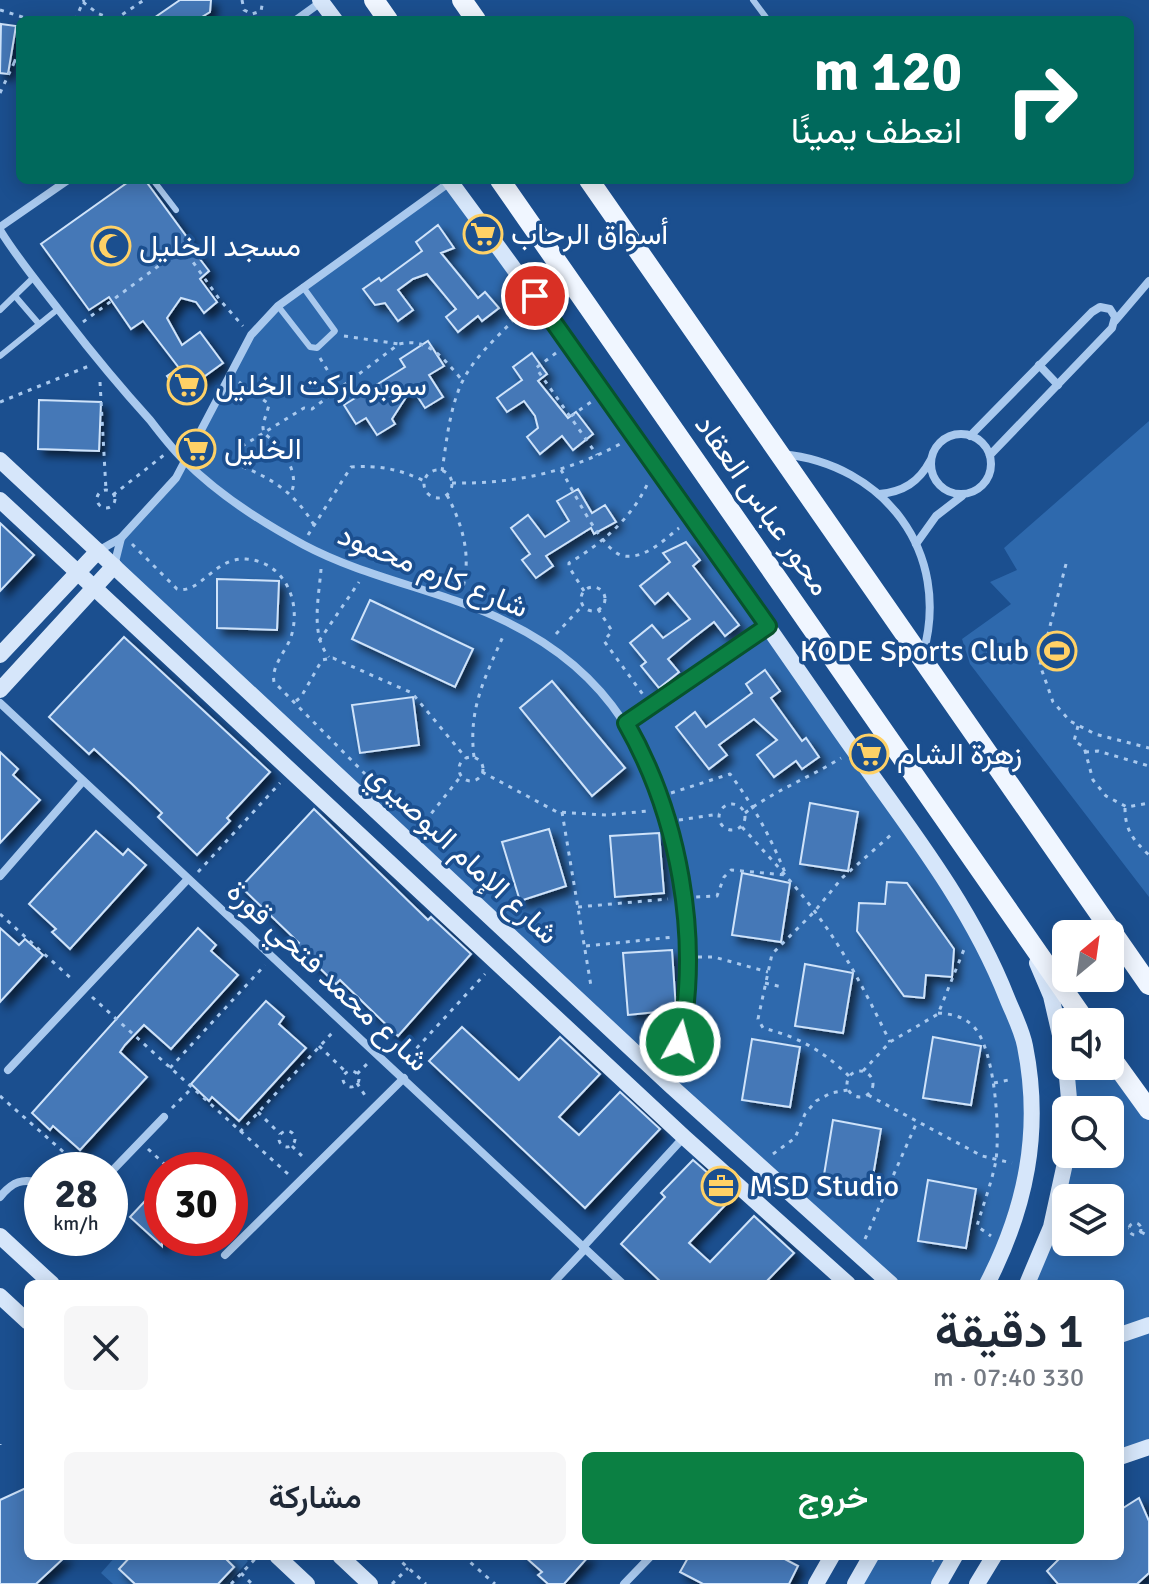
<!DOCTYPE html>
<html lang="ar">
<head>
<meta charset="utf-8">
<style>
  body { margin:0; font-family:Signika,Vazirmatn,sans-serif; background:#f6f6f7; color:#1f2937; direction:rtl; height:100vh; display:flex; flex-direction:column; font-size:30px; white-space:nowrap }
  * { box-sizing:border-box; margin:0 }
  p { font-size:26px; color:#747a83 }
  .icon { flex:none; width:44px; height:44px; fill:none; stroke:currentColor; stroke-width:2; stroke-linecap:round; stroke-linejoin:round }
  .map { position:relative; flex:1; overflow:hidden; direction:ltr }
  .sheet { position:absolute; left:24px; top:1280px; width:1100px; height:280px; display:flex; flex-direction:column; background:#fff; border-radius:12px; box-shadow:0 4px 20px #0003; direction:rtl }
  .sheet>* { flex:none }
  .banner { position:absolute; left:16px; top:16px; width:1118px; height:168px; border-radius:12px; box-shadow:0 4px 20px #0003; direction:rtl; background:#00695c; color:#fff; overflow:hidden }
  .needle { width:52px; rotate:29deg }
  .fabs { position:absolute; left:1052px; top:920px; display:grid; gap:16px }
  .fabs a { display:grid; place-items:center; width:72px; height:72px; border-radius:12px; background:#fff; box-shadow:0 4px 20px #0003; font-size:40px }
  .speed { position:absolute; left:24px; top:1152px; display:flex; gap:16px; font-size:40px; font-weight:700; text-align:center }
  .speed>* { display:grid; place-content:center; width:104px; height:104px; border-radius:50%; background:#fff; box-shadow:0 4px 20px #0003; line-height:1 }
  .speed small { font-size:20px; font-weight:400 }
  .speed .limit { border:12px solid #d22; background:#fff; color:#111 }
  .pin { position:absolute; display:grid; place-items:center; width:68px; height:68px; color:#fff; margin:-34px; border:4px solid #fff; border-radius:50%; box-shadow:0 2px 8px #0007 }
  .me { position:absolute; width:88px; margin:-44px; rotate:7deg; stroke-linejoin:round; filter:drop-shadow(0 0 6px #0008) }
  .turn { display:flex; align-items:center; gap:28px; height:168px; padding:0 40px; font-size:36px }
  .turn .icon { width:104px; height:104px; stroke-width:2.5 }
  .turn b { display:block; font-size:56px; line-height:68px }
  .round { display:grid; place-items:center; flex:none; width:84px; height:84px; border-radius:12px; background:#f6f6f7 }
  .head { display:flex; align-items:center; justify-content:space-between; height:136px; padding:0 40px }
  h1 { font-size:48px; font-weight:600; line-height:60px }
  .button { display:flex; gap:16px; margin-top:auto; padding:16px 40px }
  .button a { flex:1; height:92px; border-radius:12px; background:#0b8043; color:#fff; font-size:32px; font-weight:600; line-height:92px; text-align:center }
  .button a+a { background:#f6f6f7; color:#1f2937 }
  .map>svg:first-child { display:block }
  .green { fill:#2e69ad; fill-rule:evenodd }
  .building { fill:#4478b7; stroke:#cfe3fa; stroke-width:2; filter:url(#shadow) }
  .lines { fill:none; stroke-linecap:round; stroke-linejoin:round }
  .path { stroke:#a9c9ee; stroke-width:3; stroke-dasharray:4 6; stroke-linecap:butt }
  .lane { stroke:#a9c9ee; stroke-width:6 }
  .street { stroke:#a9c9ee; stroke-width:8 }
  .secondary { stroke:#d6e6fa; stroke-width:16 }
  .primary { stroke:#f0f6ff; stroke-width:20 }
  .route-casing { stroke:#07532c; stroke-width:20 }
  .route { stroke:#0b8043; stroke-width:14 }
  .labels { text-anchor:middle; stroke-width:7; stroke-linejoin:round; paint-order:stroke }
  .poi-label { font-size:30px; fill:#fff; stroke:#1b4f8f; text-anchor:start }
  .street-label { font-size:30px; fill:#fff; stroke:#1b4f8f }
</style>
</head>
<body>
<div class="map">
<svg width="1149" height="1584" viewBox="0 0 1149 1584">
  <defs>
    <filter id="shadow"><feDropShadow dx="6" dy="6" stdDeviation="4" flood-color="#0009"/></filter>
  </defs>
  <rect width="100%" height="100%" fill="#1b4f8f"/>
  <g class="green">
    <polygon points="451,182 974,925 1024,1043 1033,1133 986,1284 891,1284 114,566 121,538 170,486 251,335 278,306"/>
    <polygon points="1149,421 1149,897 970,664 962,639 1011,604 990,582 1017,570 1004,548"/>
    <path d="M1066,1066H1110L1149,1109V1447L1120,1457V1284H1027L1067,1154H1110V1110H1070ZM1066,1198H1110V1242H1066Z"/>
    <polygon points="116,1556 242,1556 248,1561 228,1584 113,1584 101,1573"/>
    <polygon points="871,1556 955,1556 939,1584 855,1584"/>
  </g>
  <g class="building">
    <polygon points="180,0 211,0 210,12 197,20 151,20"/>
    <polygon points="1,24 16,26 8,74 0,73"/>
    <polygon points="131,180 145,180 189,240 187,242 209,271 200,279 217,302 204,313 196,302 181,298 167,318 182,345 200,332 223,363 180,394 167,376 179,368 143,321 131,329 109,297 89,310 41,244"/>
    <polygon points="438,225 454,248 441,253 478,298 485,292 499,308 482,321 478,316 458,332 446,317 456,309 427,274 413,279 398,290 413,310 398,321 385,303 375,305 363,289 379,278 381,281 422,251 416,242"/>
    <polygon points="428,341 444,366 429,375 443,397 425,408 412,388 392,419 395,424 377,435 366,418 356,424 344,405 405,367 400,359"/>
    <polygon points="532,353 547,374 538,381 568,418 576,412 593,434 573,450 562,436 540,454 527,437 538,428 535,416 524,401 507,412 497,398 522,380 513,367"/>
    <polygon points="39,400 101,402 99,451 38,449"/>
    <polygon points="578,489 592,513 605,505 616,522 594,534 591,528 546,556 553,566 536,578 522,560 530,554 511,528 528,515 545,537 569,521 557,501"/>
    <polygon points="0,523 34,555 0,591"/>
    <polygon points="686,542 700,560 693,566 739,625 725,636 714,622 692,639 668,659 679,672 659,688 641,666 646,662 630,643 652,625 663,638 690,619 668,593 655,604 640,586 670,562 663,553"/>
    <polygon points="217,579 279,581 277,630 217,628"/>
    <polygon points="370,600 473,649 455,687 352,639"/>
    <polygon points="124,637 270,772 227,818 230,821 197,855 158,817 162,813 132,784 94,749 89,754 49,717"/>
    <polygon points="765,670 780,691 771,698 802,741 806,738 819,757 802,769 796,761 774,777 757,755 777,740 754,719 719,745 727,755 709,769 676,727 695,712 706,727 752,693 746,684"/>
    <polygon points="552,681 625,768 592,796 520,708"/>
    <polygon points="413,697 419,745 360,753 352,705"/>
    <polygon points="0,752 18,769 13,775 40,800 0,843"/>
    <polygon points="810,803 858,812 848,871 800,864"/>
    <polygon points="314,809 428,920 431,917 471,954 398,1036 340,980 336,984 297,946 299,943 241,887"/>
    <polygon points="549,829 566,886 520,901 502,842"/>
    <polygon points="96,831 123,855 128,849 146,865 70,949 52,932 56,929 29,904"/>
    <polygon points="659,833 664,893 615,897 610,836"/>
    <polygon points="742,873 790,883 781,942 732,935"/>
    <polygon points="887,882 907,883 954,949 952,977 926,975 924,998 904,996 857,931 859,903 885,904"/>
    <polygon points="0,928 19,945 25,939 43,955 0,1002"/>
    <polygon points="198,928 216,945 211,951 238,975 171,1049 144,1025 125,1045 120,1052 147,1077 80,1150 53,1126 50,1130 32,1113"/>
    <polygon points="672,950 676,1010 628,1015 623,953"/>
    <polygon points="805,964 853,973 843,1033 795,1026"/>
    <polygon points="266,1001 284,1017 279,1024 306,1048 239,1121 212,1097 209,1101 191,1084"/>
    <polygon points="462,1027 519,1080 560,1037 600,1074 559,1117 579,1135 620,1092 660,1129 585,1208 429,1061"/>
    <polygon points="933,1037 981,1046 971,1105 923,1098"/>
    <polygon points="752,1039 800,1047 790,1107 742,1100"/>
    <polygon points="833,1120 881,1129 871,1188 823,1181"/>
    <polygon points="693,1160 734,1196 689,1243 710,1262 754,1216 794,1253 764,1284 663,1284 621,1244 665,1197 661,1193"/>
    <polygon points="928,1180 976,1189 966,1248 918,1241"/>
    <polygon points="146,1200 162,1214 162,1246 130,1217"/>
    <polygon points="28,1487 28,1556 66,1556 36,1584 0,1584 0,1500"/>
    <polygon points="1139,1498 1149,1521 1149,1573 1137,1584 1058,1584 1047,1571 1062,1556 1120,1556 1120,1510"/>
    <polygon points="131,1556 223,1556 234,1567 218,1584 135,1584 119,1569"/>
    <polygon points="524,1556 589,1556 564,1584 548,1584 538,1575 542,1572"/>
    <polygon points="689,1556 779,1556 798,1566 789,1584 703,1584 680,1572"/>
  </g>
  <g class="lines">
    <g class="path">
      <polyline points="242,0 244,10 252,14 261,11 263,0"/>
      <polyline points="83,2 97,13 114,20"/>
      <polyline points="0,10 32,20"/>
      <polyline points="75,20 84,0"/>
      <polyline points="114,20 144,0"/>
      <polyline points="14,63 20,47"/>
      <polyline points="0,93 14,63 20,65"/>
      <polyline points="83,322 180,250 185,251 220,300 243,326"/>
      <polyline points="344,336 399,344"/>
      <polyline points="556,353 536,368 597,455"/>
      <polyline points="320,358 339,389"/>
      <polyline points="100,382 106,490"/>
      <path d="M239,382L269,404C268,411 263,421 263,428C264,436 271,438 275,442C287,455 299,477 291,493"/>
      <polyline points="0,402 89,366"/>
      <polyline points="571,416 591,402"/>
      <circle cx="438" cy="484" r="14"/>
      <path d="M561,470C573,489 602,553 624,556C645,559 664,540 679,528"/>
      <path d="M442,471C447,439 450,401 467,373C481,350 504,331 522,311"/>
      <path d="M452,483C513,484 566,473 620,444"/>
      <circle cx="106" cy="499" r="9"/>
      <polyline points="113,495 164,455"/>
      <path d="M447,495C463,526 472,556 462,591"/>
      <path d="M314,525C295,493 272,478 238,465L241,454L239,448L304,408L312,409L399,344C430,337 444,360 463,381"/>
      <path d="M308,535L351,467C379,465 399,469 424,481"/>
      <path d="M132,544L177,589C200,595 214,557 246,559C285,562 302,602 291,637C286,651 271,666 274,682L377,786"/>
      <polyline points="1066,564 1040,665 1053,702 1070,721 1095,734 1149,748"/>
      <path d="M321,569C319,597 310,635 329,657"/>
      <circle cx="593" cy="599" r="12"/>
      <path d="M584,591L569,567V563C602,543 630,520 647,485"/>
      <polyline points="598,609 612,631 604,641 644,696"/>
      <polyline points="556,634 583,605"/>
      <polyline points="319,641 359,582"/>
      <polyline points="296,701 301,697 322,660 333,658 412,693 466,758"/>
      <polyline points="1078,726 1074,741 1084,747 1093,780 1106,796 1127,807 1149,803"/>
      <polyline points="1085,752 1098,751 1149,766"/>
      <path d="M474,757C468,708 485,678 504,634"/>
      <circle cx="471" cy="769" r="12"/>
      <polyline points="482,772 557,812 606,815 648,811"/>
      <path d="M671,793L730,774C754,806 771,838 786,875L731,870L724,877L717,896L696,897"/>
      <circle cx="732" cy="817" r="13"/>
      <path d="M1125,808C1125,830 1133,840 1149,855"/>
      <polyline points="562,812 591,986"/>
      <path d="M745,813C775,790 809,778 841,758"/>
      <polyline points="679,820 719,814"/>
      <path d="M742,827C771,859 801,891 826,927C851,963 871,1003 890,1042"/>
      <polyline points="419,829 461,776"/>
      <polyline points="198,872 280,783"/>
      <polyline points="578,907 668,899"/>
      <polyline points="0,914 74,981"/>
      <polyline points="586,946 674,937"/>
      <polyline points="698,957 714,957 768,972"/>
      <polyline points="765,983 782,987"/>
      <polyline points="92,997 288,1174"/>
      <path d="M938,1013C951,1014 963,1016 973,1026C995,1048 1000,1129 996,1160C992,1182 983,1205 977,1226L991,1236"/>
      <polyline points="319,1046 345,1071"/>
      <polyline points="403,1063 485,974"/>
      <polyline points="170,1068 265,965"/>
      <circle cx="860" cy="1084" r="13"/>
      <polyline points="863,1071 890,1042 938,1014 965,947"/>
      <circle cx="351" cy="1079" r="8"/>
      <polyline points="357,1074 369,1062"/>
      <path d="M849,1076C823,1051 799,1037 763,1028L758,1019L772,954L814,912L842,878L892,834"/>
      <polyline points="357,1083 366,1097"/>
      <polyline points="994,1083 1013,1079"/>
      <polyline points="868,1095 982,1156 1012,1163"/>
      <polyline points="0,1096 84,1170"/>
      <polyline points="172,1108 192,1088"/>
      <polyline points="258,1112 280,1134"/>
      <circle cx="287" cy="1139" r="8"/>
      <polyline points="240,1132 333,1032"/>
      <polyline points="292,1146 303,1157"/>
      <polyline points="148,1149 171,1170"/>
      <polyline points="773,1154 795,1138 805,1114 816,1101 831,1093 848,1090"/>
      <polyline points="1110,1220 1129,1228"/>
      <circle cx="1135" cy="1229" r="6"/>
      <polyline points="1141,1232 1149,1236"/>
      <polyline points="865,1239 917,1122"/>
      <polyline points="0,1444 0,1445"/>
      <polyline points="395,1556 426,1584"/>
      <polyline points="463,1556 495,1584"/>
      <polyline points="923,1556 934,1561"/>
      <polyline points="241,1573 252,1584"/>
      <polyline points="231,1584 258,1556"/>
      <polyline points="392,1584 408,1568"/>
    </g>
    <g class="lane">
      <polyline points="753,0 768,20"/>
      <polyline points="153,180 176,210"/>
      <polyline points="15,296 39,324"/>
      <polyline points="278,306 310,347 317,348 335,331 303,287"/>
      <polyline points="0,310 34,277"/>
      <polyline points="0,356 58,309"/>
    </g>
    <g class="street">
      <polyline points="296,20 321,2"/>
      <polyline points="0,227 68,180"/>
      <path d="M0,230C19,261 43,289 65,318C92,353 120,387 150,420C161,434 172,449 185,461C218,494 263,523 304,545C368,579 442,590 507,622C612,673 654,753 676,864C686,915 690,968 684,1020C682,1042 675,1064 671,1085"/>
      <polyline points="1115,321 1149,281"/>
      <polyline points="1039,365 1058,385"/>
      <circle cx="961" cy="464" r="30"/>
      <polyline points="970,436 1092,312 1100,307 1110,309 1115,317 1112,328 990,455"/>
      <path d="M782,454C884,464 952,552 923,654"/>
      <path d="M879,494C903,492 919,482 930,461"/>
      <polyline points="916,544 936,516 962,496"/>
      <polyline points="98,551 121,538 176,478 251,335 278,306 450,182"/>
      <polyline points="114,566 121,538"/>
      <polyline points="0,703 623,1284"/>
      <polyline points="626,723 767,627"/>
      <polyline points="0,876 83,781"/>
      <polyline points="8,1070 187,880"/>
      <polyline points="110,1173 164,1117"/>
      <path d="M0,1197C12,1182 23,1177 42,1184"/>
      <polyline points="583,1247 684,1137"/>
      <polyline points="225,1255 404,1078"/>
      <polyline points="552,1284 585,1249"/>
      <polyline points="624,1584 651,1556"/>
    </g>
    <g class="secondary">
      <polyline points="320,0 335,20"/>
      <path d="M449,180C584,363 714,548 843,735C902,819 969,901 1007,998C1013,1013 1022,1030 1025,1046C1042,1131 1026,1208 987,1284"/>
      <polyline points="0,460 671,1086 891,1284"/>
      <polyline points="0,500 684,1137 848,1284"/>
      <polyline points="0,655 98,551"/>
      <polyline points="0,690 114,566"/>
      <polyline points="1037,963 1051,996 1066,1061"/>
      <polyline points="1066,1066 1070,1110"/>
      <polyline points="0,1236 52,1284"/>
      <polyline points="1027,1284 1051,1227 1067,1154"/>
      <polyline points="0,1296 28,1322"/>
      <polyline points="1120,1335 1149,1325"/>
      <polyline points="1120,1457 1149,1447"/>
      <polyline points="277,1556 307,1584"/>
      <polyline points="340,1556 370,1584"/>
      <polyline points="816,1584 832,1556"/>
      <polyline points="855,1584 871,1556"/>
      <polyline points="939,1584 955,1556"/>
      <polyline points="977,1584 994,1556"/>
    </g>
    <g class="primary">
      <polyline points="374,0 388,20"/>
      <polyline points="462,0 476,20"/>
      <polyline points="500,180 1086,1022"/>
      <polyline points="589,180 1149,985"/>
      <polyline points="1110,1056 1149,1110"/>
    </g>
  </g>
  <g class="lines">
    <defs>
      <path id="route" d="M535,296L768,626L626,723C679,816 701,937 680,1042"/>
    </defs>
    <use href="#route" class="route-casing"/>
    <use href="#route" class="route"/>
  </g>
  <defs>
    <symbol id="supermarket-ring" viewBox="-11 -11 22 22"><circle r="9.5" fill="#1b4f8f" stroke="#ffd166" stroke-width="1.5"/><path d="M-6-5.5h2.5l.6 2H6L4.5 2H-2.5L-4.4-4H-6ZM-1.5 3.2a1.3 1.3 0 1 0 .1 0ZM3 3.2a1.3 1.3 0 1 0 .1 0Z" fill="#ffd166"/></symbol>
    <symbol id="mosque-ring" viewBox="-11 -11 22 22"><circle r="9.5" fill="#1b4f8f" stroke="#ffd166" stroke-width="1.5"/><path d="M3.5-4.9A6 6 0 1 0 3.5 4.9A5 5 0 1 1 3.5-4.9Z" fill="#ffd166"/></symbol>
    <symbol id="stadium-ring" viewBox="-11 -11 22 22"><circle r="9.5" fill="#1b4f8f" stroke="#ffd166" stroke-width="1.5"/><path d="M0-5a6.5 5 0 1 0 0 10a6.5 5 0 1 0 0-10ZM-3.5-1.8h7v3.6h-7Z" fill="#ffd166"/></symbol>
    <symbol id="office-ring" viewBox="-11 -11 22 22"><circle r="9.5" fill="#1b4f8f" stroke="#ffd166" stroke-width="1.5"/><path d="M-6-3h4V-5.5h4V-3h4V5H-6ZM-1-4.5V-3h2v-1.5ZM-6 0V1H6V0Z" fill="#ffd166"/></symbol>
  </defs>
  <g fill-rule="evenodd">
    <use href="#supermarket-ring" x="461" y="212" width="44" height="44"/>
    <use href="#mosque-ring" x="89" y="224" width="44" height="44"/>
    <use href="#supermarket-ring" x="165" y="363" width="44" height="44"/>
    <use href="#supermarket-ring" x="174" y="427" width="44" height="44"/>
    <use href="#stadium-ring" x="1035" y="629" width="44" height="44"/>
    <use href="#supermarket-ring" x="847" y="732" width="44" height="44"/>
    <use href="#office-ring" x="699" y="1164" width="44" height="44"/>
  </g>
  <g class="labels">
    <g class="poi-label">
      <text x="511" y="244">أسواق الرحاب</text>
      <text x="139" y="256">مسجد الخليل</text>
      <text x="215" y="395">سوبرماركت الخليل</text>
      <text x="224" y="459">الخليل</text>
      <text x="1029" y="661" text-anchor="end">KODE Sports Club</text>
      <text x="897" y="764">زهرة الشام</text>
      <text x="749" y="1196">MSD Studio</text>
    </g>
    <g class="street-label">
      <text transform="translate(763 505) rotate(55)" y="10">محور عباس العقاد</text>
      <text transform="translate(433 571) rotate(22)" y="10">شارع كارم محمود</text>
      <text transform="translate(463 854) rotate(43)" y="10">شارع الإمام البوصيري</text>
      <text transform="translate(328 976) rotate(43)" y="10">شارع محمد فتحي قورة</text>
    </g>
  </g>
</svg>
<div class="fabs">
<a><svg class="needle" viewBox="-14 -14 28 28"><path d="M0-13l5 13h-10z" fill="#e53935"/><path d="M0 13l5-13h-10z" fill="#747a83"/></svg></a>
<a><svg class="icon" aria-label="sound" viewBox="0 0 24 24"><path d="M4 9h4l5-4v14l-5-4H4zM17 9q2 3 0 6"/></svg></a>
<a><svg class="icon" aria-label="search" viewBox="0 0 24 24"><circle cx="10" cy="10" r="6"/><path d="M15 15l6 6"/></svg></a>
<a><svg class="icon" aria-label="layers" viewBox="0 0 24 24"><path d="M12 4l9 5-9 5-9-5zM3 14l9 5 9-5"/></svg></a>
</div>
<div class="speed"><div>28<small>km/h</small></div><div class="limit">30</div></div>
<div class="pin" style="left:535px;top:296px;background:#d93025"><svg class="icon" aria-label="arrive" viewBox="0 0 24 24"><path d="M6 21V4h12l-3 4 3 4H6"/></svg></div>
<svg class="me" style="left:680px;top:1042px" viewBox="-20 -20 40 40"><circle r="17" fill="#0b8043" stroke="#fff" stroke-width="3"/><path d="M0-11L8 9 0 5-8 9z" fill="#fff"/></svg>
<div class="banner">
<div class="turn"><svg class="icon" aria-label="right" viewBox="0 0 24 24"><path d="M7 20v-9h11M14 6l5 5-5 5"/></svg><div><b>120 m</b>انعطف يمينًا</div></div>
</div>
<section class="sheet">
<div class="head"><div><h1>1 دقيقة</h1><p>330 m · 07:40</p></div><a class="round"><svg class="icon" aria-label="close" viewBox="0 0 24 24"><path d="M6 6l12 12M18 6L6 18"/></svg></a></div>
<div class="button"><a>خروج</a><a>مشاركة</a></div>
</section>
</div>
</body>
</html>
